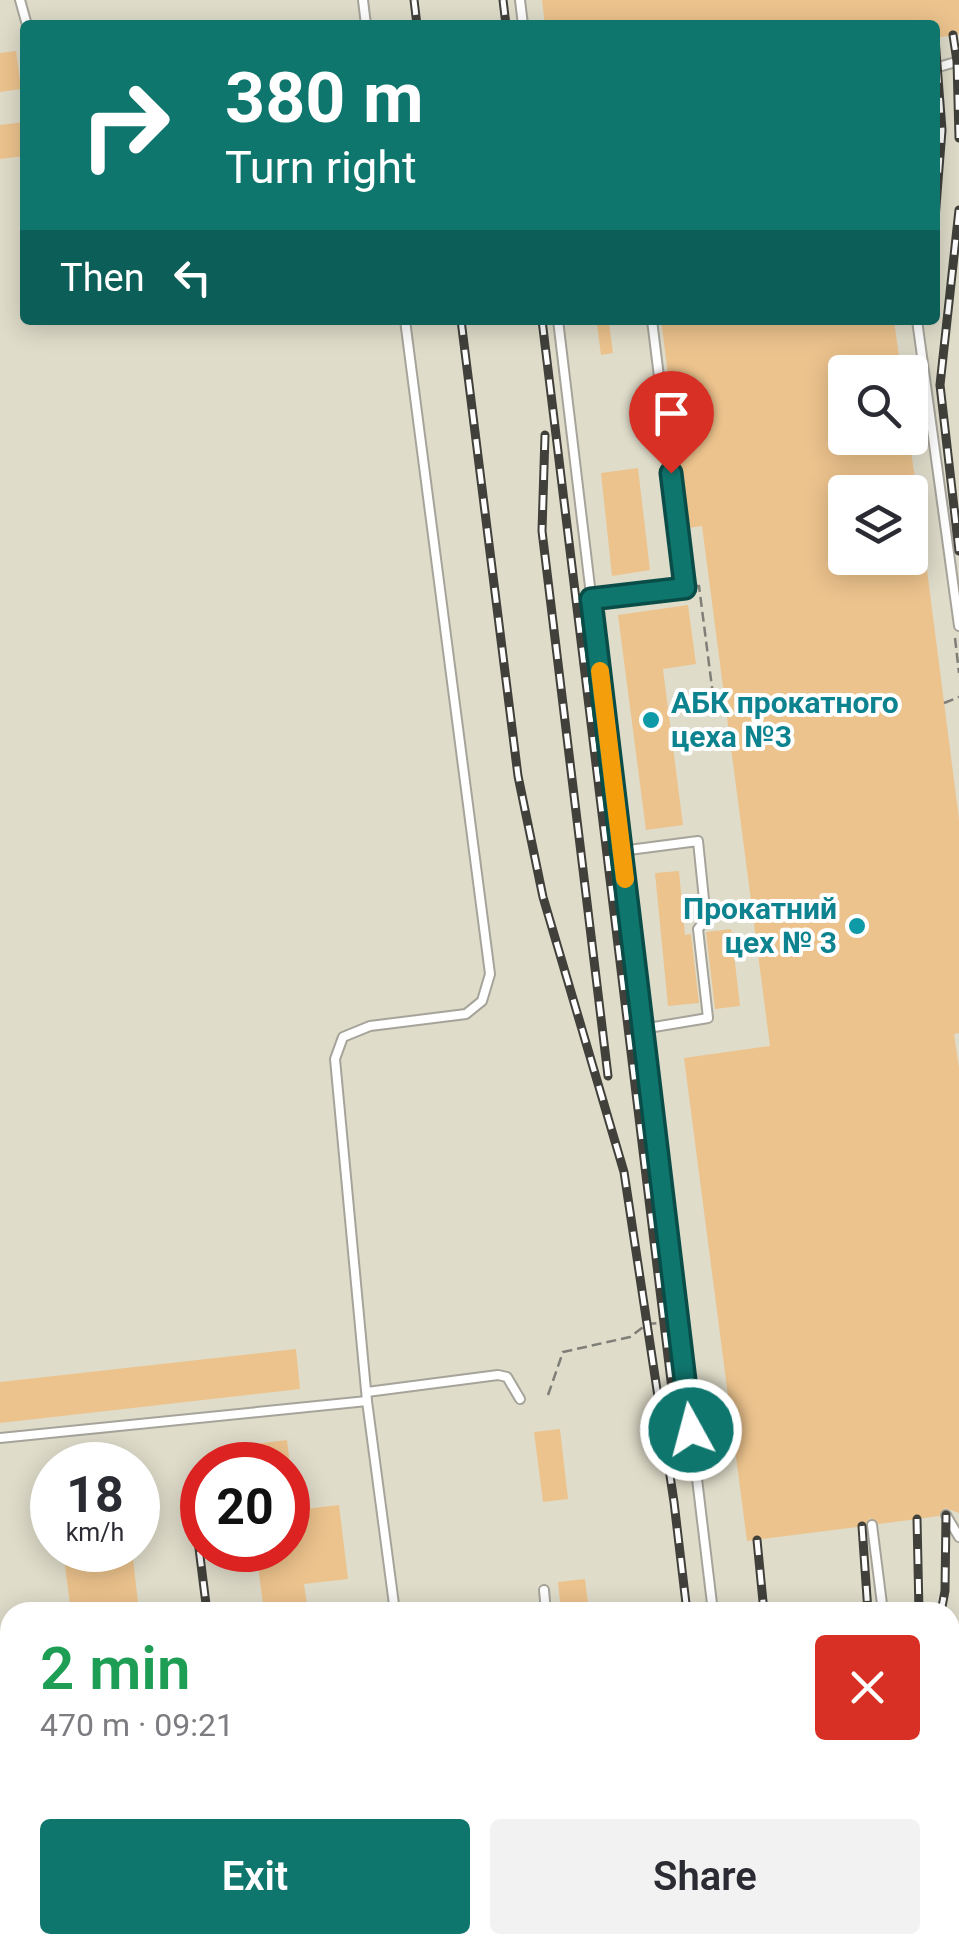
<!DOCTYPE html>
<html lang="en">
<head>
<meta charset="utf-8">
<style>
  body { margin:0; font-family:Roboto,sans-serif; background:#f2f2f3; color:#2b2b33; height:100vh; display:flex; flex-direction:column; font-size:38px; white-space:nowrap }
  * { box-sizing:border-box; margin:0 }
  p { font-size:32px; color:#7c7c81 }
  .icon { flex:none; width:55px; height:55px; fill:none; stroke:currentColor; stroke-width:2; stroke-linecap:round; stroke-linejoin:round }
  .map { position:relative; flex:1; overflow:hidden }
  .drawer { position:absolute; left:0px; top:1602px; width:960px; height:352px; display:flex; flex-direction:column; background:#fff; border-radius:30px 30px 0 0; box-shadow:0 5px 25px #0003 }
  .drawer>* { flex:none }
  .hud { position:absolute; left:20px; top:20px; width:920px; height:305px; border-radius:10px; box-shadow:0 5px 25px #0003; background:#0f766e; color:#fff; overflow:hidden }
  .tools { position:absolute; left:828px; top:355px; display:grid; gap:20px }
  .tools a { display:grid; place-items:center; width:100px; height:100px; border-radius:10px; background:#fff; box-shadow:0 5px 25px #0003; font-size:50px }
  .speed { position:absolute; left:30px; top:1442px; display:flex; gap:20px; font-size:50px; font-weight:700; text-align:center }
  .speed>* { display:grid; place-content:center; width:130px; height:130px; border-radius:50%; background:#fff; box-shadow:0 5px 25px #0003; line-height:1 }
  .speed small { font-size:25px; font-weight:400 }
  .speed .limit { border:15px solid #d22; background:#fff; color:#111 }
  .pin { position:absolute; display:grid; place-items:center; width:85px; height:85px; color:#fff; margin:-102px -42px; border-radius:50% 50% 50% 0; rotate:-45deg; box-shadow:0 0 10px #0007 }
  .pin .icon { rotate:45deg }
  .me { position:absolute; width:110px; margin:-55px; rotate:353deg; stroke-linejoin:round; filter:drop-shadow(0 0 8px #0008) }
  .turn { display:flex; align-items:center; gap:35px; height:210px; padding:0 40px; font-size:45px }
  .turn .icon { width:130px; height:130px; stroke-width:2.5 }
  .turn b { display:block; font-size:70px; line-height:85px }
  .then { display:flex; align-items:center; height:95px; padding:0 40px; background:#0003; gap:20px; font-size:38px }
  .round { display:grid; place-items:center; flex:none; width:105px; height:105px; border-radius:10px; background:#f2f2f3 }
  .summary { display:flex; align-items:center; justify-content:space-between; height:170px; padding:0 40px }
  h1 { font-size:60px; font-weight:600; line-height:75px; color:#1e9e55 }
  .primary-button { display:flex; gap:20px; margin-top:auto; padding:20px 40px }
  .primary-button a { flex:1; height:115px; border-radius:10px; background:#0f766e; color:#fff; font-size:40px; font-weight:600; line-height:115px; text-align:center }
  .primary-button a+a { background:#f2f2f3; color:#2b2b33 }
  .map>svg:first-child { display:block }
  .built { fill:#dfdcca; fill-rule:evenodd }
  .building { fill:#ecc38d }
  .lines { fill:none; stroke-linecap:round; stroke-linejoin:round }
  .lane-casing { stroke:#a6a49a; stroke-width:12 }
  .path { stroke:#7f7e77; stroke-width:2.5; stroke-dasharray:10 5; stroke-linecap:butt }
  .lane { stroke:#fff; stroke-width:8 }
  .rail-casing { stroke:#41403b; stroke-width:9 }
  .rail { stroke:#fff; stroke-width:5; stroke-dasharray:15; stroke-linecap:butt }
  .route-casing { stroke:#0a4d48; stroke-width:25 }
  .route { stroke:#0f766e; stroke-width:18 }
  .slow { stroke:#f59e0b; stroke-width:18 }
  .culture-dot { fill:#0f9aa8; stroke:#fff; stroke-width:4 }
  .labels { text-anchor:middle; stroke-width:8; stroke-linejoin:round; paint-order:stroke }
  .culture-label { font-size:30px; font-weight:bold; fill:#0d838f; stroke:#fff; text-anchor:start }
</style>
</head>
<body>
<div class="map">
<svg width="959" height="1954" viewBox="0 0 959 1954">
  <rect width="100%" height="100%" fill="#e8e6db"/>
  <path class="built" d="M0,0H959V1954H0ZM25,25H935V320H25ZM845,372H910V438H845ZM845,492H910V558H845ZM52,1465H138V1550H52ZM202,1465H288V1550H202ZM10,1612H950V1945H10Z"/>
  <g class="building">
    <polygon points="542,0 959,0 959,34 935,38 935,25 545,25"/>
    <polygon points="16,51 21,89 0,92 0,53"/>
    <polygon points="25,122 25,156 0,159 0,125"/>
    <polygon points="661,320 894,320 901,372 845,372 845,438 909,438 917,492 845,492 845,558 910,558 910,501 918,500 959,819 959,1033 954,1034 959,1068 959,1513 945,1508 939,1516 879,1524 870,1518 865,1526 747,1541 684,1058 770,1046 702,526 688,528"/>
    <polygon points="609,323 613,353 601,355 597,325"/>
    <polygon points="638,468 650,570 612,576 601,473"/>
    <polygon points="688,605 696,664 663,669 683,825 646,830 618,615"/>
    <polygon points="679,871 685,935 691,934 699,1003 668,1006 655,873"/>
    <polygon points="731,929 740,1006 715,1009 706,932"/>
    <polygon points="296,1349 300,1389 0,1423 0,1382"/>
    <polygon points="560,1429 568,1499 543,1502 534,1432"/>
    <polygon points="287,1440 290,1465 249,1465 246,1445"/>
    <polygon points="339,1505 348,1579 304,1584 308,1612 264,1612 256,1550 288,1550 288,1511"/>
    <polygon points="63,1550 132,1550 139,1612 71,1612"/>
    <polygon points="585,1579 589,1612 561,1612 558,1582"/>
  </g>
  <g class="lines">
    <defs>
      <g id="lane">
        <polyline points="20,0 27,25"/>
        <polyline points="363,0 366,25"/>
        <polyline points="520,0 523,25"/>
        <polyline points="935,68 959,61"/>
        <polyline points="558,320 713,1612"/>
        <polyline points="917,320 959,626"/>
        <polyline points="591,599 685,588 652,320"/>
        <polyline points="621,851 698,841 706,919 698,929 708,1018 642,1029"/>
        <polyline points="367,1392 498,1375 507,1377 520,1399"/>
        <polyline points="0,1438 367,1401"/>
        <polyline points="946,1515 959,1537"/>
        <polyline points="872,1525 883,1612"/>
        <polyline points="544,1590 546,1612"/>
        <polyline points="395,1612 367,1401 335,1059 343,1037 370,1026 466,1014 482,1001 490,974 405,320"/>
        <polyline points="950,1644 959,1643"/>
        <polyline points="437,1945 438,1954"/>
      </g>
    </defs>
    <use href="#lane" class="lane-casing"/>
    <g class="path">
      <polyline points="695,586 699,586 714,703 725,701"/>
      <polyline points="955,638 959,673"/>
      <polyline points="944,703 959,697"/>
      <polyline points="548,1395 563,1352 630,1337 647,1324 669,1322"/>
    </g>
    <use href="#lane" class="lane"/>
    <defs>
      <g id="rail">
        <polyline points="414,0 417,25"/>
        <polyline points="503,0 506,25"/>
        <polyline points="953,35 957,61 959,138"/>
        <polyline points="935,38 942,130 935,219"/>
        <polyline points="959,210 940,385 959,551"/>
        <polyline points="461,320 518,776 543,897 624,1172 674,1502 687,1612"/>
        <polyline points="542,320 676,1422"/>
        <polyline points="545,435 542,531 608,1076"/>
        <polyline points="192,1492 207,1612"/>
        <polyline points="917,1519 919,1612"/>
        <polyline points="862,1526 868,1612"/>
        <polyline points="757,1540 764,1612"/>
        <polyline points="941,1612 945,1591 946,1515"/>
        <polyline points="950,1689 959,1678"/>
        <polyline points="950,1722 959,1715"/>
        <polyline points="249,1945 250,1954"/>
        <polyline points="627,1954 631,1945"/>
        <polyline points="682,1954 689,1945"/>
      </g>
    </defs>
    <use href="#rail" class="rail-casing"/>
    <use href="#rail" class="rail"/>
  </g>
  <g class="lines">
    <defs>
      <polyline id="route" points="671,473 685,588 591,599 691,1430"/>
    </defs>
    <use href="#route" class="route-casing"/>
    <use href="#route" class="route"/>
    <polyline class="slow" points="600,671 625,879"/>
  </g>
  <g class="culture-dot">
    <circle cx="651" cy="720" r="10"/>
    <circle cx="857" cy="926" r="10"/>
  </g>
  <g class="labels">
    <g class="culture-label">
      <text x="671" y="713">АБК прокатного<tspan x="671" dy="34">цеха №3</tspan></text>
      <text x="837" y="919" text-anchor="end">Прокатний<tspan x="837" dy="34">цех № 3</tspan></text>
    </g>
  </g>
</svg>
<div class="tools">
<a><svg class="icon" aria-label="search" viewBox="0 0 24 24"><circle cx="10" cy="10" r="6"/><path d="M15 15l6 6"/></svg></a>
<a><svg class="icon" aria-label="layers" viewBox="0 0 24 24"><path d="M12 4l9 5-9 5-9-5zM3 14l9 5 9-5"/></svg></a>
</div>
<div class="speed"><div>18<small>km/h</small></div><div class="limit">20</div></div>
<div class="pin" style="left:671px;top:473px;background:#d93025"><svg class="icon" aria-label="arrive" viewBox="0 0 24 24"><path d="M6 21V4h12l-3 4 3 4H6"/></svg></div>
<svg class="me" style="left:691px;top:1430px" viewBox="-20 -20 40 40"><circle r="17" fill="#0f766e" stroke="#fff" stroke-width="3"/><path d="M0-11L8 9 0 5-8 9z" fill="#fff"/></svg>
<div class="hud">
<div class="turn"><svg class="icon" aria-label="right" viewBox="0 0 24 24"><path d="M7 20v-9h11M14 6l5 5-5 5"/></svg><div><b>380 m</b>Turn right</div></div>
<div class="then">Then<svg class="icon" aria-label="left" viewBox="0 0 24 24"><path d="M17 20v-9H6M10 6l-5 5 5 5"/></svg></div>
</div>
<section class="drawer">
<div class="summary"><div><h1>2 min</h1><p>470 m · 09:21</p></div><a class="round" style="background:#d93025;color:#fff"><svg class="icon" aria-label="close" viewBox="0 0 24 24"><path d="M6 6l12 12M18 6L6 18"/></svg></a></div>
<div class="primary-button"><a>Exit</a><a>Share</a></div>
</section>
</div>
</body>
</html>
